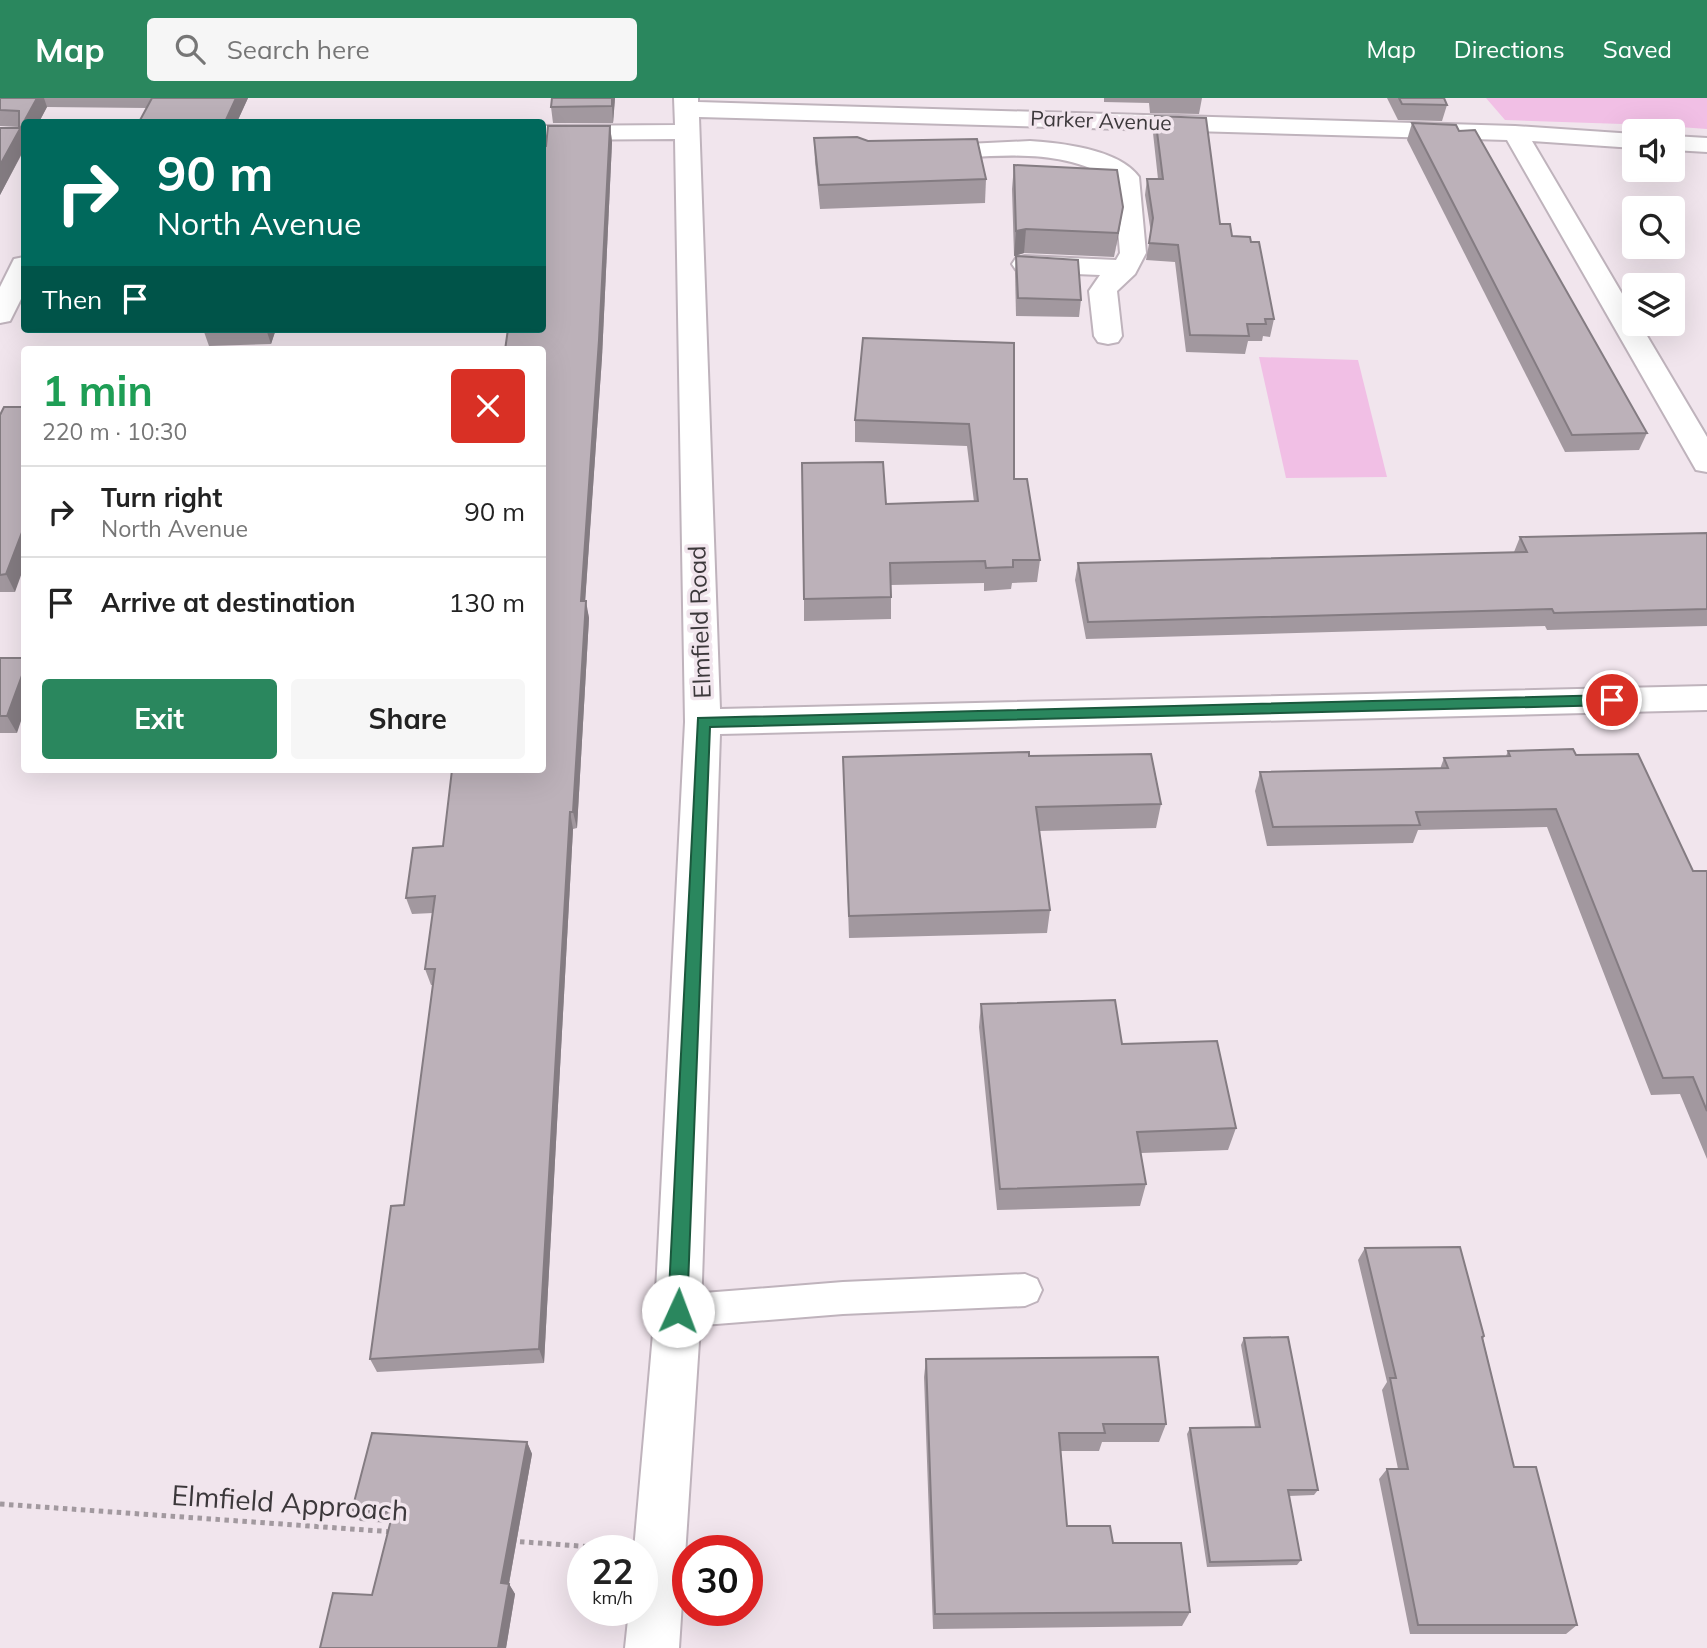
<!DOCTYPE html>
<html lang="en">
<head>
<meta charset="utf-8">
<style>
  body { margin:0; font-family:Mulish,sans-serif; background:#f6f6f6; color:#222; height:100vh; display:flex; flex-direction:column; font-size:26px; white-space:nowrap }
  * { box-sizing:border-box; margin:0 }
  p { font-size:23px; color:#767676 }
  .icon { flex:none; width:38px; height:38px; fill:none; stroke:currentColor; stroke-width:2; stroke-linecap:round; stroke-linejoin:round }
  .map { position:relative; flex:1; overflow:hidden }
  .side { position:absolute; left:21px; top:248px; width:525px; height:427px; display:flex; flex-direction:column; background:#fff; border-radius:7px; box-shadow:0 7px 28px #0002 }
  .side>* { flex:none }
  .guide { position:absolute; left:21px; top:21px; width:525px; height:214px; border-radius:7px; box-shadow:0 7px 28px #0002; background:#00695c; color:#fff; overflow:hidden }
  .tools { position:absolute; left:1622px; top:21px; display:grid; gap:14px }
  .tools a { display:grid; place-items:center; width:63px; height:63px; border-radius:7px; background:#fff; box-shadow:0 7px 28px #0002; font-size:35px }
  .speed { position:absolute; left:567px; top:1437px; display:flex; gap:14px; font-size:35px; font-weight:700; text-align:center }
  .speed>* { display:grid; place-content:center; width:91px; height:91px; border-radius:50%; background:#fff; box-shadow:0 7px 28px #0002; line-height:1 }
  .speed small { font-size:18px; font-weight:400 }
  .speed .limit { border:10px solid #d22; background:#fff; color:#111 }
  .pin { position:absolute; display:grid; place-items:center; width:60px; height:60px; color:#fff; margin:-30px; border:4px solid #fff; border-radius:50%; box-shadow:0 2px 7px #0007 }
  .me { position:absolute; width:77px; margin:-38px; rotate:2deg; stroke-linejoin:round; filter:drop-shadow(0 0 5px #0008) }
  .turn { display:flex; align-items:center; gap:24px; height:147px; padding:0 21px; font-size:32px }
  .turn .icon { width:91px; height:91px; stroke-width:2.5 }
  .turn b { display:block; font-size:49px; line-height:60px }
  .then { display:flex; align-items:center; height:66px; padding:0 21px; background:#0003; gap:14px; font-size:26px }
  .round { display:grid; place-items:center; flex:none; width:74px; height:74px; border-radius:7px; background:#f6f6f6 }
  .overview { display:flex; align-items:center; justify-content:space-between; height:119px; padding:0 21px }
  h1 { font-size:42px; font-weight:700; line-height:52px; color:#1e9e55 }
  .cta { display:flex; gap:14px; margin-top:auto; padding:14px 21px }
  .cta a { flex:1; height:80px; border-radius:7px; background:#2a875e; color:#fff; font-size:28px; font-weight:700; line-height:80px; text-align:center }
  .cta a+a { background:#f6f6f6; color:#222 }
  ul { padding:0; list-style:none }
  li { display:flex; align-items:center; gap:21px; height:91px; padding:0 21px; border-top:2px solid #e0e0e0 }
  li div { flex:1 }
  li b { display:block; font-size:26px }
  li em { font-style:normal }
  header { display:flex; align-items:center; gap:42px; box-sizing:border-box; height:98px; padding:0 35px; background:#2a875e; color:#fff }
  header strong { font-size:33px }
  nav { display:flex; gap:38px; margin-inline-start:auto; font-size:24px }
  .search { width:490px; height:63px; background:#f6f6f6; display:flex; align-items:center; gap:18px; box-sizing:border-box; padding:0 24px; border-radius:7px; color:#767676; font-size:26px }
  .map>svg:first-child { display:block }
  .green { fill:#f1bfe5 }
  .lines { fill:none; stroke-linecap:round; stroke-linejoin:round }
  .lane-casing { stroke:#bfb3bc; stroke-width:4 }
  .street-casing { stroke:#bfb3bc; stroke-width:4 }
  .path { stroke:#a2999f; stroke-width:5; stroke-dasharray:4.5 4.5; stroke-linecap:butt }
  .lane { fill:#fff; fill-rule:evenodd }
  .street { fill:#fff; fill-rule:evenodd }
  .wall { fill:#a2989f }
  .shaded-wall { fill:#847c82 }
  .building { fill:#bcb1b9; stroke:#847c82; stroke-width:2 }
  .route { fill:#2a875e; stroke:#1b583d; stroke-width:2 }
  .labels { text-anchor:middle; stroke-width:7; stroke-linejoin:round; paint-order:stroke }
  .far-street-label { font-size:21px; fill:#3c383b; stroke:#f1e5ed }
  .street-label { font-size:24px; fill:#3c383b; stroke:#f1e5ed }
  .near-street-label { font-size:28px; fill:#3c383b; stroke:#f1e5ed }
</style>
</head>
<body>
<header>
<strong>Map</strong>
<div class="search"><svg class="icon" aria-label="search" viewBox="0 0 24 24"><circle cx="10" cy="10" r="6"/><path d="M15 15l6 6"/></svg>Search here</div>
<nav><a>Map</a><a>Directions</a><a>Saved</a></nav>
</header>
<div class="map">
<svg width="1707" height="1550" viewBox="0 0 1707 1550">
  <rect width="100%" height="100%" fill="#f1e5ed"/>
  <g class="green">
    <polygon points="1486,0 1707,0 1707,31 1653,27 1505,22"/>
    <polygon points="1259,259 1358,262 1387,379 1286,380"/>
  </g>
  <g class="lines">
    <defs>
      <polygon id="lane" points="1025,1176 1037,1181 1042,1192 1037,1203 1025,1208 843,1216 678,1229 666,1224 661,1213 666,1202 678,1197 843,1184"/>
      <g id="street">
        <polygon points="674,0 698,0 698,4 1515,28 1634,36 1634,50 1532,43 1634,216 1634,226 1640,226 1707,339 1707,374 1696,372 1692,365 1507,42 699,19 720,611 1707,588 1707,612 720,636 701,1213 679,1550 625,1550 629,1512 642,1512 642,1452 634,1452 655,1213 685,624 675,41 542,42 542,28 675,27"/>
        <polygon points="1673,38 1707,40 1707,54 1673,52"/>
        <path d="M1030,43C1061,45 1119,51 1139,79L1146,155L1135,176L1117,193L1122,238L1118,244L1108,246L1098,244L1094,238L1089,193L1100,177L1025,174L1016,172L1012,166L1016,160L1025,158L1116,162L1120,155L1114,82C1057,47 990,59 926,62L917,60L914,55L917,50L926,48Z"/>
        <polygon points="24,159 24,195 10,223 0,225 0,189 14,161"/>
      </g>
    </defs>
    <use href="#lane" class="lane-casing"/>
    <use href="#street" class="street-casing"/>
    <g class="path">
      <polyline points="0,1406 394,1434"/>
      <polyline points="511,1443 607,1450"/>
    </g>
    <use href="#lane" class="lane"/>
    <use href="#street" class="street"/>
  </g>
  <g class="wall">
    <polygon points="0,0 248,0 237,24 139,24 147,10 47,9 0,97 0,30 19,30 19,29 0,28"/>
    <polygon points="615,0 613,25 553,25 551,9"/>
    <polygon points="1104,0 1202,0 1199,16 1150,15 1149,5 1104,4"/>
    <polygon points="1387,0 1444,0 1447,7 1442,23 1398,22"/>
    <polygon points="1155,18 1220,126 1232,138 1251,144 1274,221 1270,239 1263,238 1262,243 1248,243 1245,256 1186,254 1175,164 1146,162 1151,135 1145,97 1147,81 1158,81 1153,35"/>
    <polygon points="1412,25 1459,33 1647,335 1639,352 1565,354 1407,42"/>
    <polygon points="610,28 612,44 602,259 585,503 589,520 577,730 573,731 544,1265 377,1274 370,1261 404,1107 433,887 431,887 425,871 433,815 412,816 406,800 443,748 546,48"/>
    <polygon points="814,40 986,81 985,105 820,111 815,64"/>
    <polygon points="1014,67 1123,109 1114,159 1024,155 1014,158 1012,91"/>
    <polygon points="1016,158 1081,202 1079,219 1016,218 1015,175"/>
    <polygon points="203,231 276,231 271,246 209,248"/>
    <polygon points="1014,245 1014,381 1040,462 1037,484 1012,485 1011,491 984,493 984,485 891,487 891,521 804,523 804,501 886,406 974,404 967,348 855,344 855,322"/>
    <polygon points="0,317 15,494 0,494"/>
    <polygon points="1707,435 1707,528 1547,532 1545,528 1086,541 1075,482 1078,465 1514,454 1520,439"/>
    <polygon points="0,560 17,635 0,635"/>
    <polygon points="1508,653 1576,657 1693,773 1707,773 1707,1061 1680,996 1651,997 1547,729 1418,732 1413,745 1267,748 1255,693 1260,674 1440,671 1444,660 1506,658"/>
    <polygon points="1029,658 1161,706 1156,730 1039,733 1050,812 1047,835 849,840 843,659"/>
    <polygon points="981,906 1122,946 1236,1030 1228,1052 1141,1055 1146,1086 1140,1108 997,1112 979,929"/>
    <polygon points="1365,1150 1484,1238 1483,1241 1514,1369 1577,1527 1566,1536 1410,1536 1379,1381 1387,1371 1398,1371 1382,1292 1387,1284 1358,1162"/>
    <polygon points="1244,1240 1318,1392 1314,1397 1289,1398 1301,1462 1297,1467 1207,1469 1187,1336 1190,1330 1255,1329 1241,1247"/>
    <polygon points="926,1261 1166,1326 1159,1344 1102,1344 1099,1353 1060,1353 1067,1428 1113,1445 1190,1514 1182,1528 933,1531 924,1279"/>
    <polygon points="527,1344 532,1356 509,1486 515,1496 506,1550 320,1550 372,1497 390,1425 360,1423 352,1412"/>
  </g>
  <g class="shaded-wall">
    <polygon points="37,0 44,0 47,9 39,24 24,24 24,51 0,97 0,67"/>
    <polygon points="236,0 248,0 237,24 225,24"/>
    <polygon points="612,0 615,0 613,25 612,8"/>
    <polygon points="610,28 612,44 602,259 584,520 581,503"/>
    <polygon points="1123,109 1119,134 1114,159 1118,135"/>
    <polygon points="1026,131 1024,155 1014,158 1016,133"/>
    <polygon points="266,231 276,231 271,246"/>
    <polygon points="24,429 24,469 15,494 6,476"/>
    <polygon points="586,503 589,520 577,730 573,714"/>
    <polygon points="24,572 24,614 17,635 7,618"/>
    <polygon points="570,714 573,731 544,1265 539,1251"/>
    <polygon points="527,1344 532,1356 507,1496 501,1485"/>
    <polygon points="509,1486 515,1496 506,1550 498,1550"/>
  </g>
  <g class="building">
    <polygon points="0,0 37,0 0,67 0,30 19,30 19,13 0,12"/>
    <polygon points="152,0 236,0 225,24 139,24"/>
    <polygon points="552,0 612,0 612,8 551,9"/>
    <polygon points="1399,0 1444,0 1447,7 1402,6"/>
    <polygon points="1155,18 1206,20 1220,126 1230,126 1232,138 1250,139 1251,144 1259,144 1274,221 1265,221 1266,226 1247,226 1249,238 1190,237 1178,147 1149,145 1153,120 1147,81 1163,81"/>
    <polygon points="1412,25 1456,27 1459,33 1475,32 1647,335 1572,337"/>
    <polygon points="548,28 610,28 599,242 581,503 586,503 573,714 570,714 539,1251 370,1261 391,1108 404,1107 435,871 425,871 435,798 406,800 413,750 443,748 452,672 542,672 542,252 505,252 508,231 542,231 542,48 546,48"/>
    <polygon points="857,39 868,43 977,41 986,81 819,87 814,40"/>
    <polygon points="1014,67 1117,72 1123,109 1118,135 1026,131 1016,133"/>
    <polygon points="1016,158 1078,162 1081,202 1018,200"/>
    <polygon points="863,240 1014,245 1014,381 1027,381 1040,462 1013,462 1013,469 986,470 985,463 890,465 891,499 804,501 802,365 883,364 886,406 978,403 969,326 855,322"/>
    <polygon points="4,309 24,309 24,429 6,476 0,477 0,317"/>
    <polygon points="1707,435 1707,511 1554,515 1552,511 1088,524 1078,465 1527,454 1520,439"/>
    <polygon points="0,560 24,560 24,572 7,618 0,618"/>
    <polygon points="1573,651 1576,657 1638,656 1693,773 1707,773 1707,1013 1693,979 1663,980 1556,711 1416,714 1420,727 1273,729 1260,674 1448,670 1444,660 1510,658 1508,653"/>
    <polygon points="1029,654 1029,658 1151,656 1161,706 1036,709 1050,812 849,818 843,659"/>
    <polygon points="1115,902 1122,946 1217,943 1236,1030 1137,1034 1146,1086 1000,1091 981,906"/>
    <polygon points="1460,1149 1484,1238 1482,1239 1514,1369 1536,1369 1577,1527 1418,1527 1387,1371 1408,1371 1390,1280 1396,1280 1365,1150"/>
    <polygon points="1288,1239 1318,1392 1288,1392 1301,1462 1210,1464 1190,1330 1260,1329 1244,1240"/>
    <polygon points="1158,1259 1166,1326 1103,1326 1105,1335 1059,1335 1067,1428 1110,1428 1113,1445 1181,1445 1190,1514 935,1516 926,1261"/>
    <polygon points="372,1335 527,1344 501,1485 509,1486 498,1550 320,1550 333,1495 372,1497 393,1414 352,1412"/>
  </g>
  <polygon class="route" points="1612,597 1619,602 1612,607 710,629 687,1213 684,1219 678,1222 671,1219 668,1213 698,620"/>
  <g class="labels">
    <g class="far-street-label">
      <text transform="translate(1101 23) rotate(2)" y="7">Parker Avenue</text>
    </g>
    <g class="street-label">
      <text transform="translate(700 524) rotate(-92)" y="8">Elmfield Road</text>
    </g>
    <g class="near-street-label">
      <text transform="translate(290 1405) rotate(4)" y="10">Elmfield Approach</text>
    </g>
  </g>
</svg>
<div class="tools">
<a><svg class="icon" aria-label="sound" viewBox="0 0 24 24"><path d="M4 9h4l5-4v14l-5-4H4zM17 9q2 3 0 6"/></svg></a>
<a><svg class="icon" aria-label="search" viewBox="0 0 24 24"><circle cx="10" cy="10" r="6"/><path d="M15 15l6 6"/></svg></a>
<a><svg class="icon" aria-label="layers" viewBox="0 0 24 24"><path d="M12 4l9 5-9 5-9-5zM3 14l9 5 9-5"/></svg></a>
</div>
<div class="speed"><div>22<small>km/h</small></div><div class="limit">30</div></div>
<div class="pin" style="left:1612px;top:602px;background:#d93025"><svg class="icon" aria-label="arrive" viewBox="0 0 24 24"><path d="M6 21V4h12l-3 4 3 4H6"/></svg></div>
<svg class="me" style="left:678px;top:1213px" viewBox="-20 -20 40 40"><circle r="19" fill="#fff"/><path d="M0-13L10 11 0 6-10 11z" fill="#2a875e"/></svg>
<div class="guide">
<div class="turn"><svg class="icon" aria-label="right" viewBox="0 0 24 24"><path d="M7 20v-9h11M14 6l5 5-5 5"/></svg><div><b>90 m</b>North Avenue</div></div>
<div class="then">Then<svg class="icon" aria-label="arrive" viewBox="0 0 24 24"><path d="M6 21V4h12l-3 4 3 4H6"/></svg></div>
</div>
<section class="side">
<div class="overview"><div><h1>1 min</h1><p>220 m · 10:30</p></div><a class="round" style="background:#d93025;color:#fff"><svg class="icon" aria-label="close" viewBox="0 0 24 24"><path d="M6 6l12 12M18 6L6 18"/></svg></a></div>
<ul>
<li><svg class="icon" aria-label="right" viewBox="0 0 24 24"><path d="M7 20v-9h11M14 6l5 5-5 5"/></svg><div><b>Turn right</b><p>North Avenue</p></div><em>90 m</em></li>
<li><svg class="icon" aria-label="arrive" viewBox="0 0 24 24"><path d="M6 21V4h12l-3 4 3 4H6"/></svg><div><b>Arrive at destination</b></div><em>130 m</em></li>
</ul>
<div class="cta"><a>Exit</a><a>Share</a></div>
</section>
</div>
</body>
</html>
